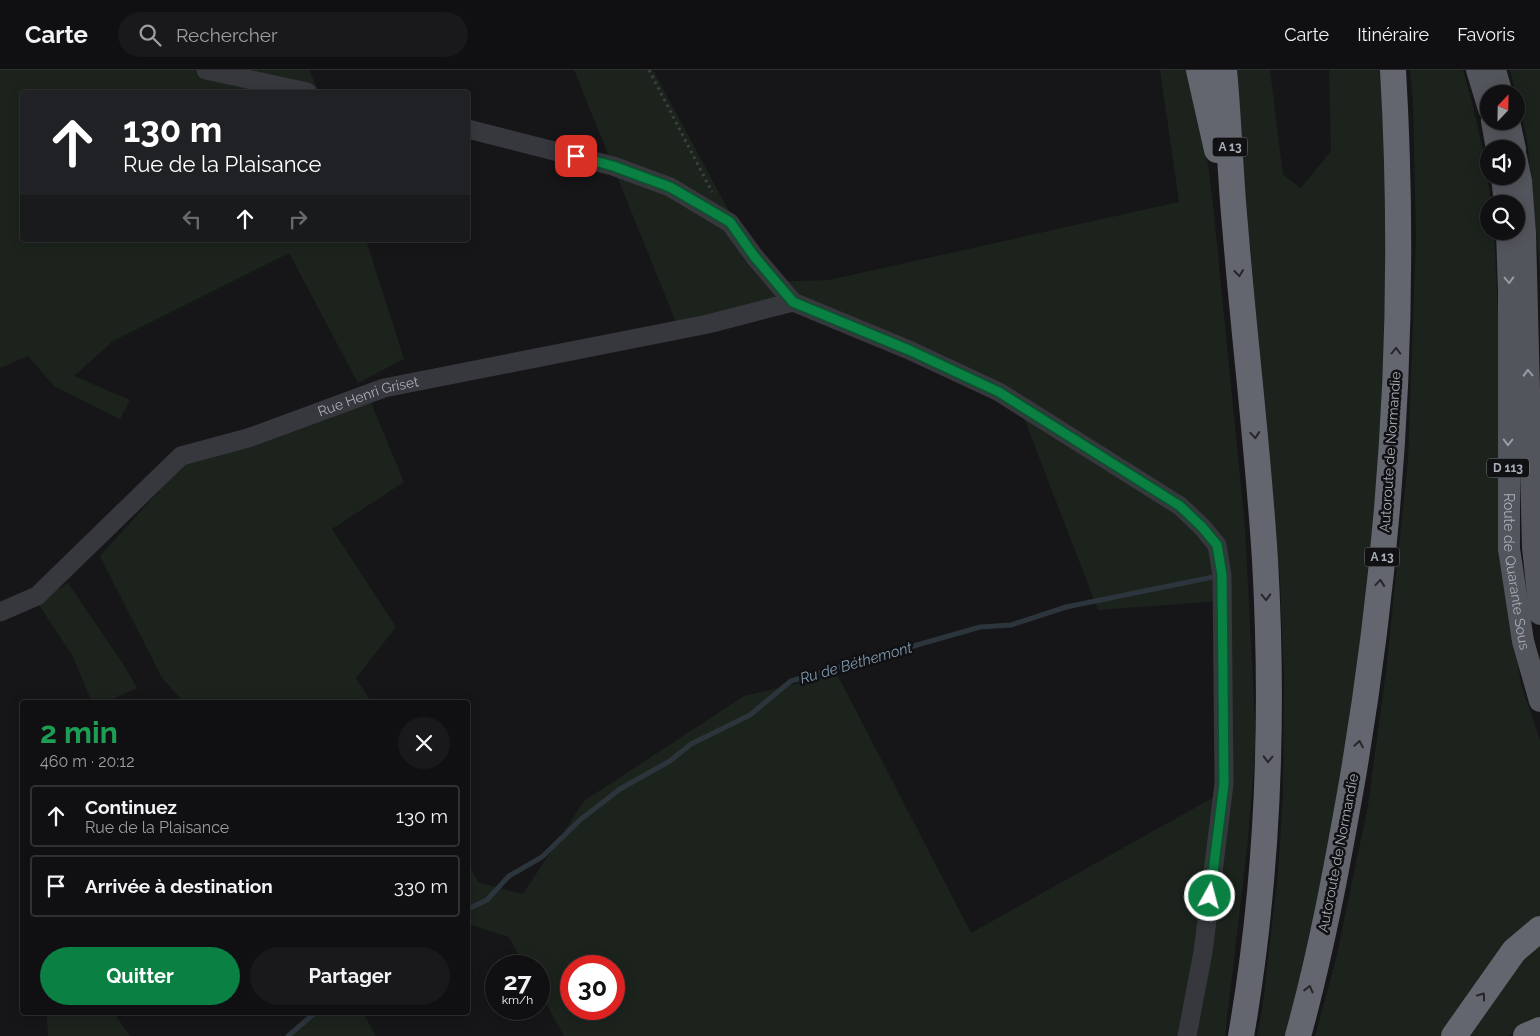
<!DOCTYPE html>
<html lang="fr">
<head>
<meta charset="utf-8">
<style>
  body { margin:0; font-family:Raleway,sans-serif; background:#19191b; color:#f1f3f6; height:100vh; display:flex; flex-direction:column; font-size:19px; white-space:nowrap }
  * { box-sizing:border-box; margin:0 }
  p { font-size:16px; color:#9c9d9f }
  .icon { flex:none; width:28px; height:28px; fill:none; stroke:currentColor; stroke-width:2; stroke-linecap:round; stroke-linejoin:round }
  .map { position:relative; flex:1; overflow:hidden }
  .details { position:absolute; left:20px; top:630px; width:450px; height:315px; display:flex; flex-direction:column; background:#101012; border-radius:5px; box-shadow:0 2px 12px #0003,0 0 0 1px #303032 }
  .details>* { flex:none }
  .hud { position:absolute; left:20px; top:20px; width:450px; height:152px; border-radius:5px; box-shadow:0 2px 12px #0003,0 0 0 1px #303032; background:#202124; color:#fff; overflow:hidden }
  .needle { width:32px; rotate:22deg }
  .buttons { position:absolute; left:1480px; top:15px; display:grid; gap:10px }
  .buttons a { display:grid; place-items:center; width:45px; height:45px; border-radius:50%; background:#101012; box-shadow:0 2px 12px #0003,0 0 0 1px #303032; font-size:25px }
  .speed { position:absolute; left:485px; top:885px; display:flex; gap:10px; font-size:25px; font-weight:700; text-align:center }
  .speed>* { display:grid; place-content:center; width:65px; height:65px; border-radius:50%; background:#101012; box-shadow:0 2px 12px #0003,0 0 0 1px #303032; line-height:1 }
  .speed small { font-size:12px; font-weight:400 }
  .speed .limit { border:8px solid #d22; background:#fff; color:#111 }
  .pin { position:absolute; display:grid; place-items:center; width:42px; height:42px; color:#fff; margin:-21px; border-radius:10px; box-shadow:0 2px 8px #0006 }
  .me { position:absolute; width:55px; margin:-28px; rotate:7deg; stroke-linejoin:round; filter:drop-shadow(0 0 4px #0008) }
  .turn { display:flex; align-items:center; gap:18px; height:105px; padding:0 20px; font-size:22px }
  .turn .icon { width:65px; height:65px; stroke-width:2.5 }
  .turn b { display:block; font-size:35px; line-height:42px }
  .lanes { display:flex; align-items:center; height:48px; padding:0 20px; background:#0003; justify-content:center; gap:25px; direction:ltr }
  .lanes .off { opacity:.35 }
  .round { display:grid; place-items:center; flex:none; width:52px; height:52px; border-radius:26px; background:#19191b }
  .head { display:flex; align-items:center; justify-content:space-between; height:85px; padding:0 20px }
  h1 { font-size:30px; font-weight:700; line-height:38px; color:#1e9e55 }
  .button { display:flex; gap:10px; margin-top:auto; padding:10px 20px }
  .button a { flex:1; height:58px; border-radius:30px; background:#0b8043; color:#fff; font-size:20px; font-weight:700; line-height:58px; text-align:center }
  .button a+a { background:#19191b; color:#f1f3f6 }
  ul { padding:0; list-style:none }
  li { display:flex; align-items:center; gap:15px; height:62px; margin:0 10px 8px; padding:0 10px; border:2px solid #303032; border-radius:5px }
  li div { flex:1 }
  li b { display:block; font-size:19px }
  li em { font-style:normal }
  header { display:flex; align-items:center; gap:30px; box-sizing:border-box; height:70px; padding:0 25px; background:#101012; border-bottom:1px solid #303032 }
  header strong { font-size:24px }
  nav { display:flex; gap:28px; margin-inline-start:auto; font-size:18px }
  .search { width:350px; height:45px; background:#19191b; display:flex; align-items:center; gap:12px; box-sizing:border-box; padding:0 18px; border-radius:28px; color:#9c9d9f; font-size:19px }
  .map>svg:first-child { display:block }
  .green { fill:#1c231d; fill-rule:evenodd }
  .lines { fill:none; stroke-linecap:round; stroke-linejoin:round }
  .stream { stroke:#2c353c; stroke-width:5 }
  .path { stroke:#3d3f44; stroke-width:3; stroke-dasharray:2.5 4; stroke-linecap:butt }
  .minor { stroke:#37383d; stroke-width:19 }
  .major { stroke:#53555c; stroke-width:22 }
  .highway { stroke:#63666e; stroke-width:26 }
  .oneway { stroke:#26262a }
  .oneway2 { stroke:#979ba6 }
  .route-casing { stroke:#07532c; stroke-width:12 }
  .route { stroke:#0b8043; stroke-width:9 }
  .labels { text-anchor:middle; stroke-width:5; stroke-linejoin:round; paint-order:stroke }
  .shield { fill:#111113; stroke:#7b7e86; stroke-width:1 }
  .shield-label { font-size:12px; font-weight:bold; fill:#a8adb8 }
  .street-label { font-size:14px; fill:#a8adb8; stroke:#111113 }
  .water-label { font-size:15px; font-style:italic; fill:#7f9bb3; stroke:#111113 }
</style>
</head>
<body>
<header>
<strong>Carte</strong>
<div class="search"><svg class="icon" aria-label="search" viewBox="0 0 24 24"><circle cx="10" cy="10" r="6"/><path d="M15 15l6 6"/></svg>Rechercher</div>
<nav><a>Carte</a><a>Itinéraire</a><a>Favoris</a></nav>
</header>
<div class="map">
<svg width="1540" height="966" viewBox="0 0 1540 966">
  <rect width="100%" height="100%" fill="#161618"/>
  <g class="green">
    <polygon points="0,0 309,0 319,22 22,22 22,170 366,170 404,289 358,313 289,183 113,271 74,306 130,330 120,349 54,316 28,286 0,298"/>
    <path d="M574,0H653L767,212L829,210L1179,132L1160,0H1188L1203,57L1213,134L1245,457L1256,671L1247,779L1225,966H564L539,920V896H525L509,867L468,854V794L479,813L523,824L584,731L744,626L837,604L971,863L1216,726L1221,531L1098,540L1019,335L789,239L680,262ZM571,896H614V939H571Z"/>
    <polygon points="1234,0 1270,0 1283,105 1301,118 1331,81 1329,0 1382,0 1387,172 1375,491 1337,742 1287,966 1257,966 1262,941 1278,803 1283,725 1284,606 1280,510"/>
    <path d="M1410,0H1463C1476,45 1486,88 1491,134H1489V161H1494L1498,243V462L1521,614L1540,670V852L1446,966H1315L1336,889L1368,735L1386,601L1408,391L1416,167L1413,32Z"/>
    <polygon points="1510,0 1540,0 1540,200 1527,69"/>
    <polygon points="370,330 404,412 332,459 396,557 356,608 371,632 184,632 162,608 100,486 199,377"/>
    <polygon points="68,513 123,594 137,618 106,632 92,632 72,585 37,532"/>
    <polygon points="1540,873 1540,951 1508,966 1468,966 1526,885"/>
    <polygon points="319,942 363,943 376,966 290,966"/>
    <polygon points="60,943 114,943 130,966 48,966 47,946"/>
  </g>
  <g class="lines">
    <g class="stream">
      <polyline points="468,839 487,830 509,806 542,787 580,750 620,719 670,691 691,674 750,645 791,611 980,557 1011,555 1066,537 1218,506"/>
      <polyline points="288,966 316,942"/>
    </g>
    <polyline class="path" points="649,0 712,122"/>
    <g class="minor">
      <polyline points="206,0 307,22"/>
      <polyline points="468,59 613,96 670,117 730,153 754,186 793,232 909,280 999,322 1180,436 1202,457 1217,475 1222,505 1224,714 1203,882 1187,966"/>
      <path id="s1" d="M0,542L37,526L181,386L248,368L384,318L708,254L793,232"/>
    </g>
    <g class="major">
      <polyline points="1477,0 1489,39"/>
      <polyline points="1495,0 1502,24"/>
      <polyline points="1492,51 1497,79"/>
      <polyline points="1509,51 1515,79"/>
      <polyline points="1516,87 1521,111 1525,163 1533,477 1540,544"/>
      <polyline points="1502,106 1505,134"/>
      <path id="s2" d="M1507,161L1509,221V479L1523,571L1540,631"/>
    </g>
    <g class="highway">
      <polyline points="1199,0 1217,80"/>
      <path d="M1224,0C1229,52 1230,104 1235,155C1244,267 1258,378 1265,490C1274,649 1268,810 1241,966"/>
      <path d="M1298,966C1321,883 1337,797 1352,712C1392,478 1407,237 1393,0"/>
      <polyline points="1454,966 1514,881 1540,859"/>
      <polyline points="1526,966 1540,960"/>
    </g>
  </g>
  <defs><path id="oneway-chevron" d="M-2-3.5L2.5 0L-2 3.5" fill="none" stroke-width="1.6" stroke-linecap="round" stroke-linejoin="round" transform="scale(1.25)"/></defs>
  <g class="oneway">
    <use href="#oneway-chevron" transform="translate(1239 203) rotate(84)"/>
    <use href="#oneway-chevron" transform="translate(1396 281) rotate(-88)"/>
    <use href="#oneway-chevron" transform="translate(1255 365) rotate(85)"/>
    <use href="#oneway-chevron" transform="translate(1380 513) rotate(-85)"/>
    <use href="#oneway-chevron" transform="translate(1266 527) rotate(88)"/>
    <use href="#oneway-chevron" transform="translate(1359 674) rotate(-80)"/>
    <use href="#oneway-chevron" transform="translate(1268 689) rotate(92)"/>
    <use href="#oneway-chevron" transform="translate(1309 919) rotate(-76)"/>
    <use href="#oneway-chevron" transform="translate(1482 926) rotate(-54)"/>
  </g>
  <g class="oneway2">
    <use href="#oneway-chevron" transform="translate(1509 210) rotate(88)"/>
    <use href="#oneway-chevron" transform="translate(1528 303) rotate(-92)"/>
    <use href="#oneway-chevron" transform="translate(1508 372) rotate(91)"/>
  </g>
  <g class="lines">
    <defs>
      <polyline id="route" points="576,86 613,96 670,117 730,152 754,186 793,232 909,280 999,322 1180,436 1202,457 1217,475 1222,505 1224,714 1210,826"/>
    </defs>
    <use href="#route" class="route-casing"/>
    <use href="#route" class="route"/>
  </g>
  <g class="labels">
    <g class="shield">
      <rect x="1212.5" y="67.5" width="35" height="19" rx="4"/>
      <rect x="1487" y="388.5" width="42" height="19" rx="4"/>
      <rect x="1364.5" y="477.5" width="35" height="19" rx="4"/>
    </g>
    <g class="shield-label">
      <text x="1230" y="81">A 13</text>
      <text x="1508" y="402">D 113</text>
      <text x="1382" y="491">A 13</text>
    </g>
    <g class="street-label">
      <text dy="5" stroke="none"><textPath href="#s1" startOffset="438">Rue Henri Griset</textPath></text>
      <text transform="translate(1390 382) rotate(-86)" y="5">Autoroute de Normandie</text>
      <text dy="5" stroke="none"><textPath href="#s2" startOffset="341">Route de Quarante Sous</textPath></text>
      <text transform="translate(1338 783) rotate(-79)" y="5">Autoroute de Normandie</text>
    </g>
    <g class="water-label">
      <text transform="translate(856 593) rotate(-16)" y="5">Ru de Béthemont</text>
    </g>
  </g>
</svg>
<div class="buttons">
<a><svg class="needle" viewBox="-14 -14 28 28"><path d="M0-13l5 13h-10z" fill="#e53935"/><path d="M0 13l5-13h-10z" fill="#9c9d9f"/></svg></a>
<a><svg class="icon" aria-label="sound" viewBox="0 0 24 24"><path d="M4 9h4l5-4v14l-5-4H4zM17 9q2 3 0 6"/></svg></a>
<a><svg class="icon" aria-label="search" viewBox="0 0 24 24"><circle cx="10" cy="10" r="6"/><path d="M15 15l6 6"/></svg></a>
</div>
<div class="speed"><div>27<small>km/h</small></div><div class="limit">30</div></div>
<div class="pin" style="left:576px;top:86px;background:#d93025"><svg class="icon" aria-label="arrive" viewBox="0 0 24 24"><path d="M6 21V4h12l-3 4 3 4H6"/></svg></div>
<svg class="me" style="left:1210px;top:826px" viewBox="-20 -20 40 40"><circle r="17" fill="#0b8043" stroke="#fff" stroke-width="3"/><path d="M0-11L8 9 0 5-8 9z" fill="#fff"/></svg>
<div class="hud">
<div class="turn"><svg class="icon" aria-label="ahead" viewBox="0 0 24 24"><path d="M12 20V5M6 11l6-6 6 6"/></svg><div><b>130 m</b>Rue de la Plaisance</div></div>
<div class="lanes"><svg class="icon off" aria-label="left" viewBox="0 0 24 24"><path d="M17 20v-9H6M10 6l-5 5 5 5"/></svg><svg class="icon" aria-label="ahead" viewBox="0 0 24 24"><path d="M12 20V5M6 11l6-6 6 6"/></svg><svg class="icon off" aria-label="right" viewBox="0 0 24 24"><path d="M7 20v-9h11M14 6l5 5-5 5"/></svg></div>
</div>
<section class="details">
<div class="head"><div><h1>2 min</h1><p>460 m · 20:12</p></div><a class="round"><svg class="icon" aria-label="close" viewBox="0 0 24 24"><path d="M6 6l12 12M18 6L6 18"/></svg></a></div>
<ul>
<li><svg class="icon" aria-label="ahead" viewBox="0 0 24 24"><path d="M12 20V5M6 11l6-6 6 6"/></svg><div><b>Continuez</b><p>Rue de la Plaisance</p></div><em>130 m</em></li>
<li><svg class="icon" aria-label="arrive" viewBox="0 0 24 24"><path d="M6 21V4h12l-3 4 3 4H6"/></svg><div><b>Arrivée à destination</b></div><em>330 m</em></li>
</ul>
<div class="button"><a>Quitter</a><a>Partager</a></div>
</section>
</div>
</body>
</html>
